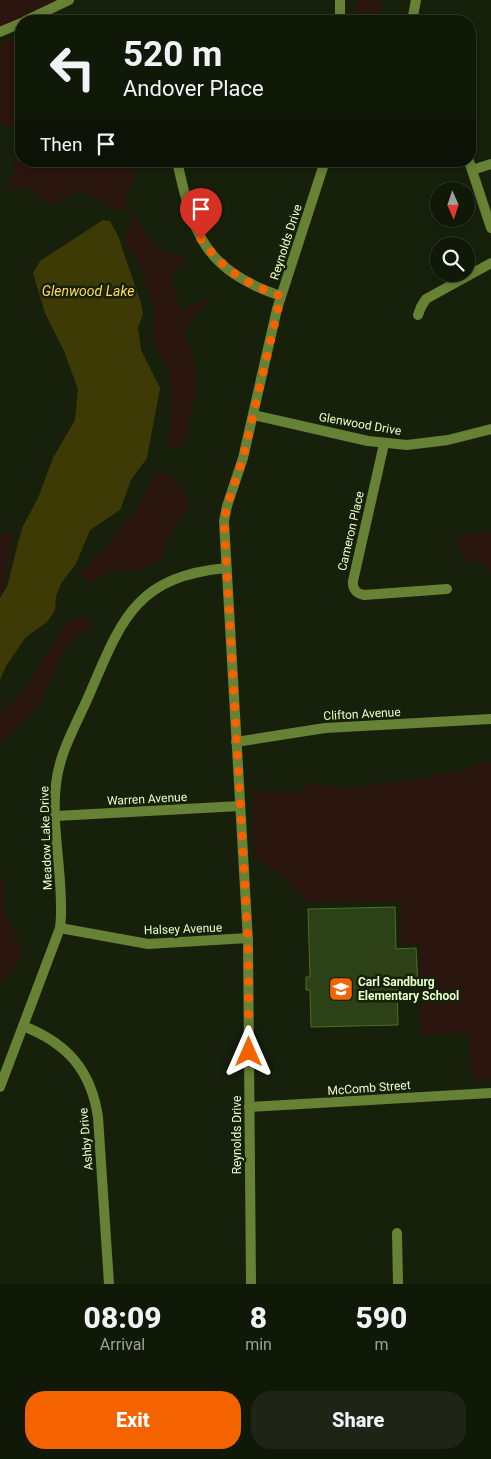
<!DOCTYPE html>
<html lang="en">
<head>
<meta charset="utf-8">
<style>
  body { margin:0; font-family:Roboto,sans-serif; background:#1e2516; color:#f1f3f6; height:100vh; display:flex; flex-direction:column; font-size:19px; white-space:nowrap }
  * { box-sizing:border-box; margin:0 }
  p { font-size:16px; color:#9ca09c }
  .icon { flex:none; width:28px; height:28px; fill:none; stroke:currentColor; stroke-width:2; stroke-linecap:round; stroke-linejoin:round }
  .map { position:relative; height:1284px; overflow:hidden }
  .drawer { display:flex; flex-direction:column; background:#101808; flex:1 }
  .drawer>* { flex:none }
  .guide { position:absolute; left:15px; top:15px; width:461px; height:152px; border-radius:20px; box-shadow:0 2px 8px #0003,0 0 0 1px #303729; background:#101808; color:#f1f3f6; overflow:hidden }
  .needle { width:32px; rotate:177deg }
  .buttons { position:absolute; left:430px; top:182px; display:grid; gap:10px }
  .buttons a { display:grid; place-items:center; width:45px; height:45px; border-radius:50%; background:#101808; box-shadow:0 2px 8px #0003,0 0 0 1px #303729; font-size:25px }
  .pin { position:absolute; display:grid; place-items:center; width:42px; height:42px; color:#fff; margin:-51px -21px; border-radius:50% 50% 50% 0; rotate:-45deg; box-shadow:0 0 5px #0007 }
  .pin .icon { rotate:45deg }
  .me { position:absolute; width:55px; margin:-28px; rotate:0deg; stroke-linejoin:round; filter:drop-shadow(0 0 4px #0008) }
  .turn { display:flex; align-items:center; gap:18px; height:105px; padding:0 25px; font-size:22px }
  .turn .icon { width:65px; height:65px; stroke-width:2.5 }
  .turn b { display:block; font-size:35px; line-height:42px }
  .then { display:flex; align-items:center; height:48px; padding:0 25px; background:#0003; gap:10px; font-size:19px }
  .eta { display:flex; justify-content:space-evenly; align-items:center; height:85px; text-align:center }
  .eta b { font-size:30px; font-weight:800; line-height:35px }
  .cta { display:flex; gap:10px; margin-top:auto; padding:10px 25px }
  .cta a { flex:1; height:58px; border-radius:20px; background:#f56200; color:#fff; font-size:20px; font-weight:800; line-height:58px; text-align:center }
  .cta a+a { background:#1e2516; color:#f1f3f6 }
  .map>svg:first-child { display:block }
  .green { fill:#2a160e }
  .water { fill:#3e3a06 }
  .building { fill:#2c4216; stroke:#4b6f27 }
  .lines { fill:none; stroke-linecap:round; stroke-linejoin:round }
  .street { stroke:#678234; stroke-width:10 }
  .route { stroke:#f56200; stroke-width:9; stroke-dasharray:0 16.2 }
  .labels { text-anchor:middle; stroke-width:5; stroke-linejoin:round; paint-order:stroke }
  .street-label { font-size:12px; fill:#e9ffca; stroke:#16200b }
  .poi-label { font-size:12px; font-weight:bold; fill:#e9ffca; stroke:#16200b; text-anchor:start }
  .water-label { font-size:14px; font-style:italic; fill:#ffd758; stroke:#16200b }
</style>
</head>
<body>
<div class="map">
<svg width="491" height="1284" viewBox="0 0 491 1284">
  <rect width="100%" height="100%" fill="#16200b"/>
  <g class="green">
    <polygon points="0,0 56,0 23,21 0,32"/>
    <polygon points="358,0 381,0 381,21 357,21"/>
    <polygon points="21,34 21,161 132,161 137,166 127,196 124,213 80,190 52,206 25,186 8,190 13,173 21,132 10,126 0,124 0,45"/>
    <polygon points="133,215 158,249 187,258 171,278 181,310 212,296 184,329 195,363 197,388 184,446 167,447 171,409 170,375 153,340 154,309 141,266 124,239"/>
    <polygon points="158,471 172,475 191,502 186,513 181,517 168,538 162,559 136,571 113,571 88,584 80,573 107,545 136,510"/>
    <polygon points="13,532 0,608 0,535"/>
    <polygon points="491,532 491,574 482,563 465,561 457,538 465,534"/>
    <polygon points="85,616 92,627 66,645 40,703 0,745 0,715 24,691 65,624"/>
    <path d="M491,760V1080L473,1081L468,1033L421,1034L418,945H401V902H305C290,880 280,871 255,859L252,792H304L305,783L348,788L424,778L463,770Z"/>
    <polygon points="0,875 4,882 4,909 23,952 14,969 0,983"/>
  </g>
  <polygon class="water" points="103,220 110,221 118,236 141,303 143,314 138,328 141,350 160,388 147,458 131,480 120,510 90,530 76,564 62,582 56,596 55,610 47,622 26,637 6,666 0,680 0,598 7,587 22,528 38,498 53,458 75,420 78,389 64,351 45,313 33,273 40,261"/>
  <polygon class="building" points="395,907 396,949 416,948 418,985 397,987 398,1025 311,1027 310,990 306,990 306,977 310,977 308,909"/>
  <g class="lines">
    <g class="street">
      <polyline points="340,0 340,21"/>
      <polyline points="25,21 69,0"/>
      <polyline points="412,21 416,0"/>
      <polyline points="0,32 21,23"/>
      <path d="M177,161C193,234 204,270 281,296"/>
      <polyline points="469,161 491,228"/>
      <polyline points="472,170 491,164"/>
      <polyline points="418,315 421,307 426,299 491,263"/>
      <polyline points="253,415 368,441 407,445 448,440 491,429"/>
      <path d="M384,444L353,581C352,589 357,594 364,595L447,589"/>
      <polyline points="236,742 325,728 491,719"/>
      <polyline points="56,816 240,806"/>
      <polyline points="60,928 148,944 248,938"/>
      <path d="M23,1026C67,1043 91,1070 98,1117L109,1284"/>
      <path d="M0,1087L60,928C62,913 61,897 60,882C58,850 52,816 56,784C59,755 74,728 86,702C120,625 131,577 226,568"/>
      <polyline points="249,1107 491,1093"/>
      <polyline points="397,1233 398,1284"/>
      <polyline points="251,1284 248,941 224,521 227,506 243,458 277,309 325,161"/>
    </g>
  </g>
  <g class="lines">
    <path class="route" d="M201,239C223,269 245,284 281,296L243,458L227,506L224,521L248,941L249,1052"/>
  </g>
  <defs>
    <symbol id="school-square" viewBox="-11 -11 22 22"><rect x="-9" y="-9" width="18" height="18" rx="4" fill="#f56200" stroke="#16200b"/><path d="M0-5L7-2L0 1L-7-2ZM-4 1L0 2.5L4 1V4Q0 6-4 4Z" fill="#fff"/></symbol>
  </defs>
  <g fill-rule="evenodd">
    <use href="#school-square" x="327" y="975" width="28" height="28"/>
  </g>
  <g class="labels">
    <g class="street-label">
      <text transform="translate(286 242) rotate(-72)" y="4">Reynolds Drive</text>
      <text transform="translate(360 424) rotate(10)" y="4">Glenwood Drive</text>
      <text transform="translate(351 531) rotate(-77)" y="4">Cameron Place</text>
      <text transform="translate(362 714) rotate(-3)" y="4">Clifton Avenue</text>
      <text transform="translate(147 799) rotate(-3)" y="4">Warren Avenue</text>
      <text transform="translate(46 838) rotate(-92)" y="4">Meadow Lake Drive</text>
      <text transform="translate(183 929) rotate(-2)" y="4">Halsey Avenue</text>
      <text transform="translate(369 1088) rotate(-4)" y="4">McComb Street</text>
      <text transform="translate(237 1135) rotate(-90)" y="4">Reynolds Drive</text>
      <text transform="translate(86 1139) rotate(-95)" y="4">Ashby Drive</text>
    </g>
    <g class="poi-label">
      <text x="358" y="986">Carl Sandburg<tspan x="358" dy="14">Elementary School</tspan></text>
    </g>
    <g class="water-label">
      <text x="88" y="296">Glenwood Lake</text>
    </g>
  </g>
</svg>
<div class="buttons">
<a><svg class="needle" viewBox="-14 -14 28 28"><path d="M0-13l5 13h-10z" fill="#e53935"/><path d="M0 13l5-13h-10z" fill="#9ca09c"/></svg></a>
<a><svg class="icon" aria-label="search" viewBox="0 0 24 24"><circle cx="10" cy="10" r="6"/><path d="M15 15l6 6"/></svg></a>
</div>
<div class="pin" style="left:201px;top:239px;background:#d93025"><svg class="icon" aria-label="arrive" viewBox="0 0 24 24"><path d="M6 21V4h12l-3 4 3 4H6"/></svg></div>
<svg class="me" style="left:249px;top:1052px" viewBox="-20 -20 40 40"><path d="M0-17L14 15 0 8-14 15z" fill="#f56200" stroke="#fff" stroke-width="4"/></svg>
<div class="guide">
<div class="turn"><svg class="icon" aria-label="left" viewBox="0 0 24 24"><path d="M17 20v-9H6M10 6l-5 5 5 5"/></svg><div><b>520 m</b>Andover Place</div></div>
<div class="then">Then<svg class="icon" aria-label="arrive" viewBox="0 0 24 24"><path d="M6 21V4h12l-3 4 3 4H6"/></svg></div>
</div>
</div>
<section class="drawer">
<div class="eta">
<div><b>08:09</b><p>Arrival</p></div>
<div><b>8</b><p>min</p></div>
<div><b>590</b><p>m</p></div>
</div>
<div class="cta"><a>Exit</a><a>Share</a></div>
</section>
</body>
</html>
